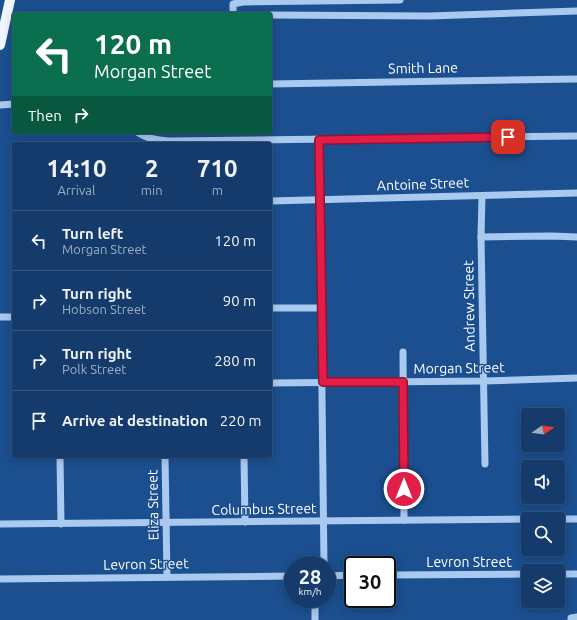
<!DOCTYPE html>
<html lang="en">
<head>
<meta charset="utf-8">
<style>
  body { margin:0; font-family:Ubuntu,sans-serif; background:#214673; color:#f1f3f6; height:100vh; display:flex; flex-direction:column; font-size:15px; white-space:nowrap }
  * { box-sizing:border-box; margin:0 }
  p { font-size:13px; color:#9dadc1 }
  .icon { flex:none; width:22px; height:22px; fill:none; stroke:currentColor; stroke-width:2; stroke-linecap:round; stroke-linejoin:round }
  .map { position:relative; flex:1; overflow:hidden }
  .details { position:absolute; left:12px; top:142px; width:260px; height:316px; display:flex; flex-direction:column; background:#143b6b; border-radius:4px; box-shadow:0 2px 10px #0003,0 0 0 1px #33557e }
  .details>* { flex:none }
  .hud { position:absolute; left:12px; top:12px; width:260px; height:122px; border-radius:4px; box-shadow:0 2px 10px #0003,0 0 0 1px #33557e; background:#0b6e4f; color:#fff; overflow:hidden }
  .needle { width:26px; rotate:77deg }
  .buttons { position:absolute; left:521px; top:408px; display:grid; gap:8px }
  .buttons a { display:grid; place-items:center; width:44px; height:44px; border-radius:4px; background:#143b6b; box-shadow:0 2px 10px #0003,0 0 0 1px #33557e; font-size:20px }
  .speed { position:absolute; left:284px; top:556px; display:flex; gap:8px; font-size:20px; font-weight:700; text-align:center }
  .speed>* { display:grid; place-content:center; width:52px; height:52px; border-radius:50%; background:#143b6b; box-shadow:0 2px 10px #0003,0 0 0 1px #33557e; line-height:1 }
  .speed small { font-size:10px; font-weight:400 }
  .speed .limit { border:2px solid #111; border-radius:6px; background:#fff; color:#111 }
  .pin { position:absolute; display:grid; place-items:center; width:34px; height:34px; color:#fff; margin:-17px; border-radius:8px; box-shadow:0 2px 6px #0006 }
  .me { position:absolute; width:44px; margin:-22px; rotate:0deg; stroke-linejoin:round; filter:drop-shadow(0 0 3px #0008) }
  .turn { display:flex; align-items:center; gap:14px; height:84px; padding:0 16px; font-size:18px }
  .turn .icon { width:52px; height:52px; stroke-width:2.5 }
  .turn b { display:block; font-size:28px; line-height:34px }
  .then { display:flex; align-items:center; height:38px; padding:0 16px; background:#0003; gap:8px; font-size:15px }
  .eta { display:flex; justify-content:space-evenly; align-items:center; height:68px; text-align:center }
  .eta b { font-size:24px; font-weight:600; line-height:28px }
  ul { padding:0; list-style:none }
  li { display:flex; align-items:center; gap:12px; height:60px; padding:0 16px; border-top:1px solid #33557e }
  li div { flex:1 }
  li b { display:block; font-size:15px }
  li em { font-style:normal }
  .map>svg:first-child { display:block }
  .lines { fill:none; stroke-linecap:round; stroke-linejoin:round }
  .minor { stroke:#a9c9ee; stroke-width:7 }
  .major { stroke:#f0f6ff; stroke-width:10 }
  .route-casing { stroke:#92132f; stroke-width:10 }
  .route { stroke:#e11d48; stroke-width:7 }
  .labels { text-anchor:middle; stroke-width:3; stroke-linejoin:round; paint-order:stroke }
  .street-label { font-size:14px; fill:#fff; stroke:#1b4f8f }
</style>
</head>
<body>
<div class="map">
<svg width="577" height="620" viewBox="0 0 577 620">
  <rect width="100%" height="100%" fill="#1b4f8f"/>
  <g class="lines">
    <g class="minor">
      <polyline points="233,14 233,4 243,2 400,0"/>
      <polyline points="270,15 430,16 577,11"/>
      <polyline points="270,84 577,79"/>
      <polyline points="0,105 14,104"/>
      <path d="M137,132C147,139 157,140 169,141L577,136"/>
      <polyline points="319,139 324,565"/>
      <polyline points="482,196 481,237 485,464"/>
      <polyline points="270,201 577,193"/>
      <polyline points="481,237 552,236 577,237"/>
      <polyline points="270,308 321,308"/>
      <polyline points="0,317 14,317"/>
      <polyline points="403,352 404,520"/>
      <polyline points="270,383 484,381 577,378"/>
      <polyline points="60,456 61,524"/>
      <polyline points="165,456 167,577"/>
      <polyline points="244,456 245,522"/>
      <polyline points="558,519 577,519"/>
      <polyline points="0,524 528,519"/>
      <polyline points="558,574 577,574"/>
      <polyline points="387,575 528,574"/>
      <polyline points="327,576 353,575"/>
      <polyline points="0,579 293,576"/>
      <polyline points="315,620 315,599"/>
      <polyline points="571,620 571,618 577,617"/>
    </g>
    <polyline class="major" points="0,45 10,0"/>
  </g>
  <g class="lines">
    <defs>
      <polyline id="route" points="404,489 403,382 323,382 319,140 508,137"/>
    </defs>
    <use href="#route" class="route-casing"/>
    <use href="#route" class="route"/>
  </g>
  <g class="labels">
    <g class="street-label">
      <text transform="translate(423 68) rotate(-1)" y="5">Smith Lane</text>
      <text transform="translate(423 184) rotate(-2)" y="5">Antoine Street</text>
      <text transform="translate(469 306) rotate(-91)" y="5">Andrew Street</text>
      <text transform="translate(459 368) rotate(-1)" y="5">Morgan Street</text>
      <text transform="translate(153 505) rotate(-91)" y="5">Eliza Street</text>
      <text transform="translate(264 509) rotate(-1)" y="5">Columbus Street</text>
      <text x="469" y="567">Levron Street</text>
      <text transform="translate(146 564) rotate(-1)" y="5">Levron Street</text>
    </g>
  </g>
</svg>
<div class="buttons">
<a><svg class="needle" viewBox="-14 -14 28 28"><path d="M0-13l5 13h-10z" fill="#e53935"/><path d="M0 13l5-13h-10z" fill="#9dadc1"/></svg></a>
<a><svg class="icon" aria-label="sound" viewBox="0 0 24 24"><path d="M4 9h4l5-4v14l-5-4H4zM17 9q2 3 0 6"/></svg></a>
<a><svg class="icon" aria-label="search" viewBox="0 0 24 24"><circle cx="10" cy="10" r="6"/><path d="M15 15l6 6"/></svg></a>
<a><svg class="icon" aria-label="layers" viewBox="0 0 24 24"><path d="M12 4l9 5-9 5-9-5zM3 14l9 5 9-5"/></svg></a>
</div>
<div class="speed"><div>28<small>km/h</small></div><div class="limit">30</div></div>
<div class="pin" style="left:508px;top:137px;background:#d93025"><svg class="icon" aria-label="arrive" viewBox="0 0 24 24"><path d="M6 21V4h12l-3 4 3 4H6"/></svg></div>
<svg class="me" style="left:404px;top:489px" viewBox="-20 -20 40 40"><circle r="17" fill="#e11d48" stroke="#fff" stroke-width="3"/><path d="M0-11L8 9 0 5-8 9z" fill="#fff"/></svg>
<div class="hud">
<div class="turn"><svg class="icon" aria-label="left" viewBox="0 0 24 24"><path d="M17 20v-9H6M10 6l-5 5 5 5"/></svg><div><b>120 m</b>Morgan Street</div></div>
<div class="then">Then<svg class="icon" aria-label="right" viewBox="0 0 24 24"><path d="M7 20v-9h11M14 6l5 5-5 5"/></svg></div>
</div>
<section class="details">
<div class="eta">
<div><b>14:10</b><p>Arrival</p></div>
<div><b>2</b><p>min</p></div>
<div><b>710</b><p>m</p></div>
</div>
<ul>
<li><svg class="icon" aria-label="left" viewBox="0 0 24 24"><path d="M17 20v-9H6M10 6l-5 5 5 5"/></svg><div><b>Turn left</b><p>Morgan Street</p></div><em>120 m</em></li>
<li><svg class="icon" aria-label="right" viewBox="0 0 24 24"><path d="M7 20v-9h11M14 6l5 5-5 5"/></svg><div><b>Turn right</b><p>Hobson Street</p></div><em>90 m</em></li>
<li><svg class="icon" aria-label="right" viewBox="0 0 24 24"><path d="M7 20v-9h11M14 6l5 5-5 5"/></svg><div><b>Turn right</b><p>Polk Street</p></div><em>280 m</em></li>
<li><svg class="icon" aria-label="arrive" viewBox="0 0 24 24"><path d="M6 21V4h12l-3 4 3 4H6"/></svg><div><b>Arrive at destination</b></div><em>220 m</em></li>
</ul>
</section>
</div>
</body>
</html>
